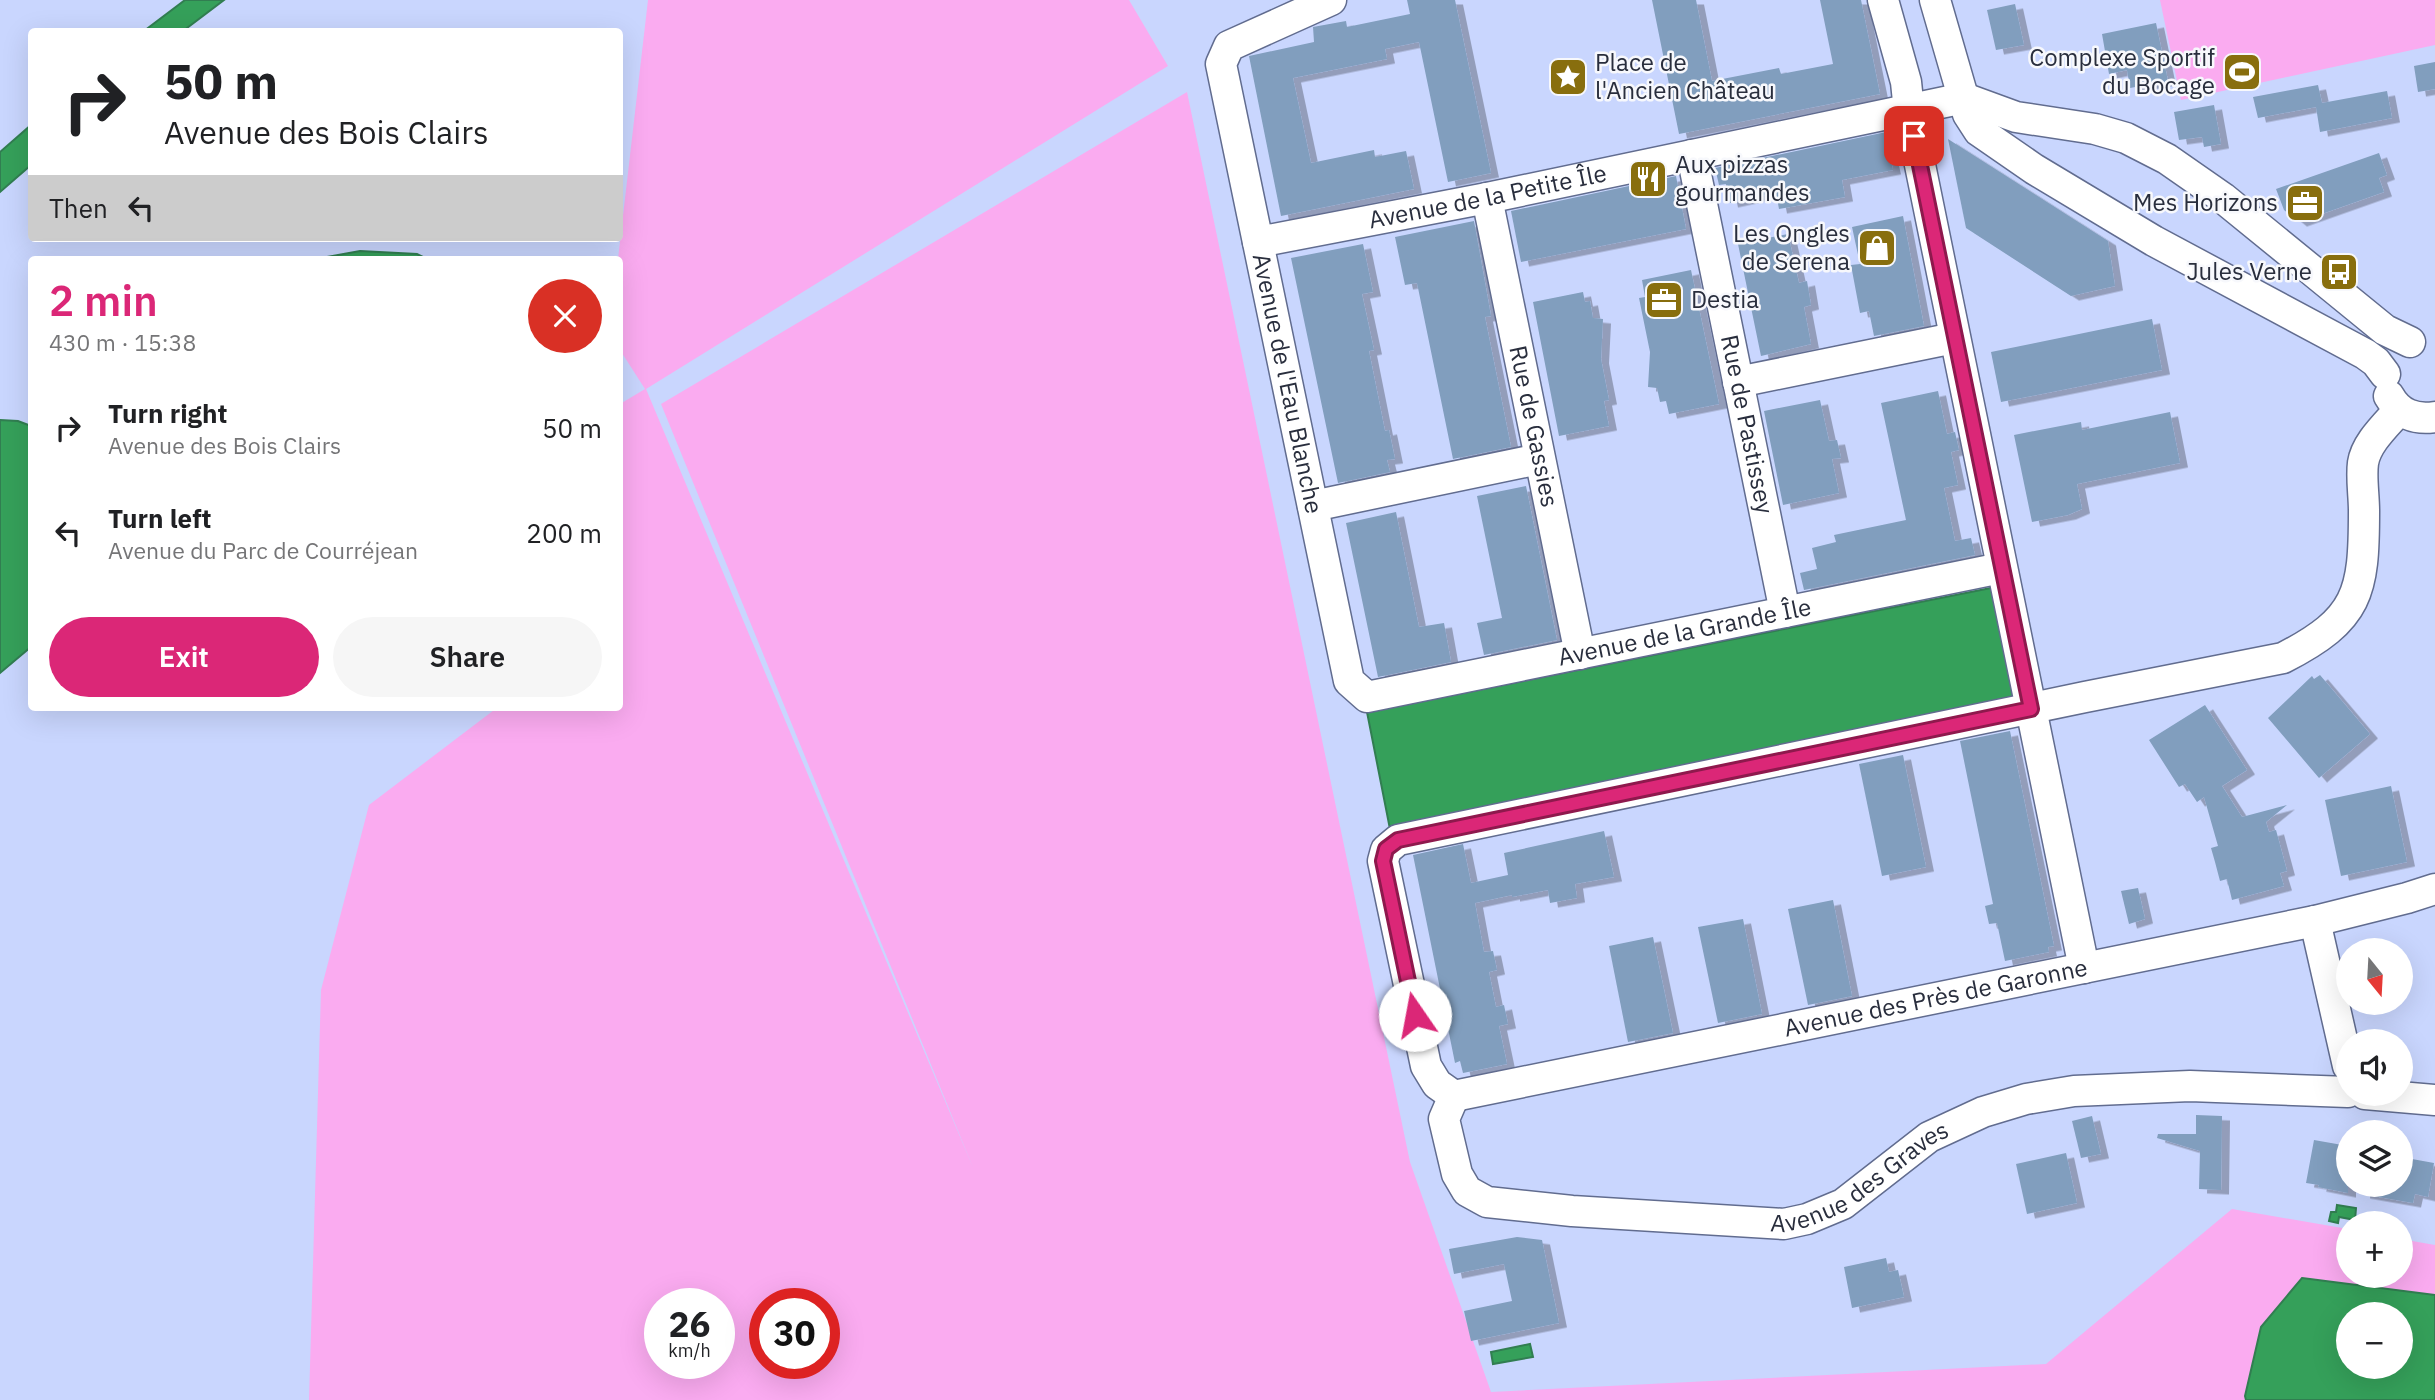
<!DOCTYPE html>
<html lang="en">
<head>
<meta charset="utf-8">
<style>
  body { margin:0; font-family:"IBM Plex Sans",sans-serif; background:#f6f6f6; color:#202124; height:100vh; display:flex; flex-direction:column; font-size:26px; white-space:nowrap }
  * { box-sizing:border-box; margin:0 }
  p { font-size:23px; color:#757577 }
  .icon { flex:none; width:38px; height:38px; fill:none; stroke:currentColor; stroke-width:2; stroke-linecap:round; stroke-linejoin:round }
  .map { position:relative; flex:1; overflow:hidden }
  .panel { position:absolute; left:28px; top:256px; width:595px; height:455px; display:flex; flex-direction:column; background:#fff; border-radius:7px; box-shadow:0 7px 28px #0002 }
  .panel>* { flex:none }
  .top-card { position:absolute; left:28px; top:28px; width:595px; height:214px; border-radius:7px; box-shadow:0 7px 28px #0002; background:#fff; color:#202124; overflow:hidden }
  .needle { width:46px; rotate:162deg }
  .tools { position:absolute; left:2336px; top:938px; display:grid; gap:14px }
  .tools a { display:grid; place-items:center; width:77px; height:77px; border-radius:50%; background:#fff; box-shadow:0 7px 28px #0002; font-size:35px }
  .speed { position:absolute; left:644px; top:1288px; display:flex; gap:14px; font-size:35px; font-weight:700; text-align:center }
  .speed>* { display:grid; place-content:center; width:91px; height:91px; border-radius:50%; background:#fff; box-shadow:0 7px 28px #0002; line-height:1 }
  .speed small { font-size:18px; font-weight:400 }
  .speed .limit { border:10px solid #d22; background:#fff; color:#111 }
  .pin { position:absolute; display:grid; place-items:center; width:60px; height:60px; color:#fff; margin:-30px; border-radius:14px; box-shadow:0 4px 10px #0006 }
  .me { position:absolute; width:77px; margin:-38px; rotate:348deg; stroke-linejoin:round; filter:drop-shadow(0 0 5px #0008) }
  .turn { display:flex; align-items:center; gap:24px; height:147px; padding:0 21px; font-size:32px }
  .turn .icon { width:91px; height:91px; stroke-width:2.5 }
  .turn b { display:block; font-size:49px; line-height:60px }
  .then { display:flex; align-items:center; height:66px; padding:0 21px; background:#0003; gap:14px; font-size:26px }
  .round { display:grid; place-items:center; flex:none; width:74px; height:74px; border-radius:37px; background:#f6f6f6 }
  .overview { display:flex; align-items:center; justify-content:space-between; height:119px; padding:0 21px }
  h1 { font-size:42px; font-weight:600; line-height:52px; color:#db2777 }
  .primary-button { display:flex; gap:14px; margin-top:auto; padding:14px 21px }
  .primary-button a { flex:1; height:80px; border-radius:42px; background:#db2777; color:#fff; font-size:28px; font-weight:600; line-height:80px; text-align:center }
  .primary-button a+a { background:#f6f6f6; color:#202124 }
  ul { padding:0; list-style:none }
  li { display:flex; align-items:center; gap:21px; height:105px; padding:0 21px }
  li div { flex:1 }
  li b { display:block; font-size:26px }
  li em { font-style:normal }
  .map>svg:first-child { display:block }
  .green { fill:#faabf0; fill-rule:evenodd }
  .water { fill:#35a05a; stroke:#317e51; stroke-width:2; fill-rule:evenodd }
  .building { fill:#819ebe; filter:url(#shadow) }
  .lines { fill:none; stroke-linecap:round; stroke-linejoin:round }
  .minor-casing { stroke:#616c8f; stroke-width:33 }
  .minor { stroke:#fff; stroke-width:30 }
  .route-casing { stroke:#8e194d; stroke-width:18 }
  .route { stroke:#db2777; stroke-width:12 }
  .labels { text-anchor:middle; stroke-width:5; stroke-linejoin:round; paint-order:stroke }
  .poi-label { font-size:24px; fill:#292e3d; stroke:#f7f8fc; text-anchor:end }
  .street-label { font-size:24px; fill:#292e3d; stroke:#f7f8fc }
</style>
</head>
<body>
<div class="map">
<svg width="2435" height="1400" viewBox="0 0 2435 1400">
  <defs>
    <filter id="shadow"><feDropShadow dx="8" dy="4.5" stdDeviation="0" flood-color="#0004"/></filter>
  </defs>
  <rect width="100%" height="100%" fill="#c9d6fe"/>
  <g class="green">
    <path d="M648,0H1129L1168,66L646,389L974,1170L661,404L1187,92L1410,1162L1491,1392L2046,1364L2232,1209L2348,1229V1276H2401V1239L2435,1245V1400H309L321,990L369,805L498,707H620V404L645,389L620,350L618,259ZM660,1304H719V1363H660ZM765,1304H824V1363H765ZM2348,1314H2401V1367H2348Z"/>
    <polygon points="2160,0 2435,0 2435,45 2181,100"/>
  </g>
  <g class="water">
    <polygon points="185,0 224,0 183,31 144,31"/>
    <polygon points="31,125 31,165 0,192 0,152"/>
    <polygon points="360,251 417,254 427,259 316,259"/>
    <polygon points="0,420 18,421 31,426 32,646 0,673"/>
    <polygon points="1991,588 2015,701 1390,829 1367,712"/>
    <polygon points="2337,1205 2356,1208 2355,1220 2339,1217 2338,1223 2329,1221 2331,1212 2336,1212"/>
    <path d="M2302,1278L2435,1295V1400H2246L2245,1396L2261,1327ZM2348,1314H2401V1367H2348Z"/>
    <polygon points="1530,1344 1533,1357 1493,1364 1491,1352"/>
  </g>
  <g class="building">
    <polygon points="1407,0 1455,0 1491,173 1448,182 1419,42 1385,49 1387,59 1293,78 1311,163 1374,150 1375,157 1406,151 1414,189 1281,216 1249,56 1314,42 1313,27 1346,21 1347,27 1410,14"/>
    <polygon points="1652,0 1696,0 1712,81 1779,68 1781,74 1833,64 1820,0 1861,0 1880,94 1679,134"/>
    <polygon points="2015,4 2024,45 1996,50 1987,10"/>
    <polygon points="2156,23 2168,81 2130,88 2127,70 2109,74 2102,34"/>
    <polygon points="2435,62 2435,89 2418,92 2414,66"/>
    <polygon points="2318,85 2322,103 2387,91 2392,118 2320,132 2316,107 2258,118 2253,97"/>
    <polygon points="2214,105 2221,144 2204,147 2202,137 2179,140 2174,112"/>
    <polygon points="1891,131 1894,147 1888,148 1893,170 1842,180 1845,197 1779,209 1776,193 1730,203 1726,184 1719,185 1715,168"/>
    <polygon points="1948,139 2108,241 2115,286 2071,296 1966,228"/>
    <polygon points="2379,153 2387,175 2379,178 2384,192 2299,222 2284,210 2276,189"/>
    <polygon points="1676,176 1686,229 1521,262 1511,211"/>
    <polygon points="1903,216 1924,326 1874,336 1869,311 1860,313 1851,265 1860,264 1852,227"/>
    <polygon points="1474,221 1491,316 1485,317 1511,447 1453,459 1417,283 1405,285 1395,237"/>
    <polygon points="1788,234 1799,283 1807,281 1811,305 1804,307 1811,344 1761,356 1738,244"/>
    <polygon points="1363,244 1373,292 1362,294 1374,350 1369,351 1385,431 1389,430 1395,459 1387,460 1390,472 1338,483 1291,258"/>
    <polygon points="1691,270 1719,404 1669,414 1666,401 1660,402 1657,388 1648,387 1650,352 1639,298 1645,297 1642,280"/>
    <polygon points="1583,292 1585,302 1590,301 1593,318 1603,319 1601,359 1609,400 1604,401 1609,426 1559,436 1533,302"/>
    <polygon points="2152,319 2162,370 2001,402 1991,352"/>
    <polygon points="1938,391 1947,434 1955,432 1959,450 1951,452 1958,485 1944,488 1955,541 1971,538 1975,555 1804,590 1800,573 1817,569 1812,548 1836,542 1834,535 1906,520 1881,403"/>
    <polygon points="1820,400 1829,441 1837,440 1841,458 1832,459 1839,493 1783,505 1764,411"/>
    <polygon points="2170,412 2180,463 2077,484 2082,509 2068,515 2032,522 2014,435 2081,422 2082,430"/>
    <polygon points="1526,486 1557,640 1484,655 1477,623 1502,618 1477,496"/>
    <polygon points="1396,512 1419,627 1444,623 1451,662 1378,677 1346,523"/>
    <polygon points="2320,675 2370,734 2319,778 2268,718 2312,676 2314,679"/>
    <polygon points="2205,705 2247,770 2222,786 2242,817 2287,805 2266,822 2269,832 2276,830 2287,871 2280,873 2284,886 2232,900 2227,879 2220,881 2215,862 2211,848 2218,846 2204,797 2197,802 2185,784 2179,787 2149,740"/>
    <polygon points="2010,731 2054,946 2048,947 2049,952 2005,961 1997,923 1989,924 1985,906 1993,904 1960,741"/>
    <polygon points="1903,755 1926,867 1882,876 1859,764"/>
    <polygon points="2391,786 2407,862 2341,876 2325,800"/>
    <polygon points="1604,831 1614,877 1575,884 1577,898 1550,903 1548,890 1512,897 1512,895 1475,903 1484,952 1493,951 1497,970 1489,972 1496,1007 1504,1005 1508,1024 1499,1026 1507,1064 1463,1073 1460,1061 1455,1063 1413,855 1463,844 1471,883 1508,875 1504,853"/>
    <polygon points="2138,888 2145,919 2129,924 2121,891"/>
    <polygon points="1833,900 1852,996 1808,1005 1788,909"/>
    <polygon points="1743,919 1762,1014 1718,1023 1698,927"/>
    <polygon points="1653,937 1673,1033 1628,1042 1609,946"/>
    <polygon points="2196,1115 2222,1116 2221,1190 2199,1189 2200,1151 2157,1138 2158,1134 2196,1134"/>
    <polygon points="2092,1116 2101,1154 2081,1158 2072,1121"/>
    <polygon points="2314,1140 2348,1146 2348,1193 2318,1187 2319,1185 2306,1183"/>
    <polygon points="2066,1153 2077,1203 2027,1214 2016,1164"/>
    <polygon points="2401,1157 2434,1163 2428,1197 2415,1194 2413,1203 2362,1194 2363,1185 2401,1185"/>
    <polygon points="1517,1237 1542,1240 1559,1323 1471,1341 1464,1311 1512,1301 1504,1264 1454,1274 1449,1249"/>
    <polygon points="1886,1258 1889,1272 1898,1270 1904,1297 1852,1308 1844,1267"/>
  </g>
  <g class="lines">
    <defs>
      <g id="minor">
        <path id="s1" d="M1331,0L1229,46L1221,64L1349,681L1367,697L2001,568"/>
        <polyline points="1883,0 1906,82 1909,111 2084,968"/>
        <polyline points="1935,0 1968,114 1979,131 2034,169 2154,241 2365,354 2376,362 2385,374"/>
        <polyline points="1964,98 2016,117 2095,129 2126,138 2167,159 2223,198 2385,330 2410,342"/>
        <path id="s2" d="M1692,155L1785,612"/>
        <path id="s3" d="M1487,198L1580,654"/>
        <path id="s4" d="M1258,242L1487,198L1964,98"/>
        <polyline points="1738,382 1954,338"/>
        <path d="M2389,396C2399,414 2415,420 2435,417"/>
        <path id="s5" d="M2399,410C2386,425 2366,443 2363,463C2361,478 2364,495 2364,511C2364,593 2359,619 2283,658L2085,697L1398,840L1386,850L1383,861L1426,1066L1437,1084L1454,1096L2315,921L2407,898L2435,889"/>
        <polyline points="1313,506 1539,459"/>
        <polyline points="2315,921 2348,1066"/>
        <polyline points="2365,1094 2435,1100"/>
        <path id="s6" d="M1454,1096L1444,1119L1457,1174L1467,1191L1487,1202L1572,1211L1784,1224L1807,1219L1843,1204L1929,1137L1983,1112L2026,1099L2074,1091L2190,1086L2348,1092"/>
      </g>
    </defs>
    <use href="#minor" class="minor-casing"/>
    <use href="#minor" class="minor"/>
  </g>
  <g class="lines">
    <defs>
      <polyline id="route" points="1415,1015 1383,861 1386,849 1398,840 2031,709 1914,136"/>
    </defs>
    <use href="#route" class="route-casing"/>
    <use href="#route" class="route"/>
  </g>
  <defs>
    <symbol id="stadium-square" viewBox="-11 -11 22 22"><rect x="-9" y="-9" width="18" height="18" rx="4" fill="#886e0e" stroke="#f7f8fc"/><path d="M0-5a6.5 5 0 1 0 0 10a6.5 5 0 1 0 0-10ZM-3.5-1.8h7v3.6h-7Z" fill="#fff"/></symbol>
    <symbol id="sight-square" viewBox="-11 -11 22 22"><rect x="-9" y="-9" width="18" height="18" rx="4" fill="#886e0e" stroke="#f7f8fc"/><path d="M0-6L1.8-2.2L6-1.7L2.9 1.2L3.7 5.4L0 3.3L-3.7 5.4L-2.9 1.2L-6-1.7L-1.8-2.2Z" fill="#fff"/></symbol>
    <symbol id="restaurant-square" viewBox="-11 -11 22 22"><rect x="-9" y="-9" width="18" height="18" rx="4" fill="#886e0e" stroke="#f7f8fc"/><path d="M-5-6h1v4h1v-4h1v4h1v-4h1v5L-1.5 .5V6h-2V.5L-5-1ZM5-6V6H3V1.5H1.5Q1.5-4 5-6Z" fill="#fff"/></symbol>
    <symbol id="office-square" viewBox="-11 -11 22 22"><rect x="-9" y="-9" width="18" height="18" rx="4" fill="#886e0e" stroke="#f7f8fc"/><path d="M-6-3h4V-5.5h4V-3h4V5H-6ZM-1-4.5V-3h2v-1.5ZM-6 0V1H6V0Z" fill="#fff"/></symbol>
    <symbol id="shop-square" viewBox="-11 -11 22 22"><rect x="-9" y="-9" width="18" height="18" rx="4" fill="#886e0e" stroke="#f7f8fc"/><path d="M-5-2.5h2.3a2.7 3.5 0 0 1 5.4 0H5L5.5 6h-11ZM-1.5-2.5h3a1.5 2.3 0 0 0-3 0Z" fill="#fff"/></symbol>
    <symbol id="bus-square" viewBox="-11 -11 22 22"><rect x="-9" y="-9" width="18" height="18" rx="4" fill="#886e0e" stroke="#f7f8fc"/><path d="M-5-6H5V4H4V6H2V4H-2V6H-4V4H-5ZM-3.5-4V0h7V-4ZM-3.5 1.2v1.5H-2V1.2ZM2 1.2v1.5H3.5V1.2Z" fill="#fff"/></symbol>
  </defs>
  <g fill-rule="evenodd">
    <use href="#stadium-square" x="2220" y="50" width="44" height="44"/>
    <use href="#sight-square" x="1546" y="55" width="44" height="44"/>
    <use href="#restaurant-square" x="1626" y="157" width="44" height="44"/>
    <use href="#office-square" x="2283" y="181" width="44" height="44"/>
    <use href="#shop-square" x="1855" y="226" width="44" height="44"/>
    <use href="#bus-square" x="2317" y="250" width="44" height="44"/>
    <use href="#office-square" x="1642" y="278" width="44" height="44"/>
  </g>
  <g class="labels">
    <g class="poi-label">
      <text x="2215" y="66">Complexe Sportif<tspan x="2215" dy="28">du Bocage</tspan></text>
      <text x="1595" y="71" text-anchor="start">Place de<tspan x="1595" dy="28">l'Ancien Château</tspan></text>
      <text x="1675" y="173" text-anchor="start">Aux pizzas<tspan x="1675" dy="28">gourmandes</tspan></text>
      <text x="2278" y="211">Mes Horizons</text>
      <text x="1850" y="242">Les Ongles<tspan x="1850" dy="28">de Serena</tspan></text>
      <text x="2312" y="280">Jules Verne</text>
      <text x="1691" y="308" text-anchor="start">Destia</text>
    </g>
    <g class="street-label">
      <text dy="8" stroke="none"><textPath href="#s4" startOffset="234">Avenue de la Petite Île</textPath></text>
      <text dy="8" stroke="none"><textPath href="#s1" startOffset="458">Avenue de l'Eau Blanche</textPath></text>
      <text dy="8" stroke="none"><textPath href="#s2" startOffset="275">Rue de Pastissey</textPath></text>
      <text dy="8" stroke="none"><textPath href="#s3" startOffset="233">Rue de Gassies</textPath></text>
      <text dy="8" stroke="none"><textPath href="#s1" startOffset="1110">Avenue de la Grande Île</textPath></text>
      <text dy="8" stroke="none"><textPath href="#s5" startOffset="1969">Avenue des Près de Garonne</textPath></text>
      <text dy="8" stroke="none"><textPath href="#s6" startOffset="511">Avenue des Graves</textPath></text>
    </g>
  </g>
</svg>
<div class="tools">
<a><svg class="needle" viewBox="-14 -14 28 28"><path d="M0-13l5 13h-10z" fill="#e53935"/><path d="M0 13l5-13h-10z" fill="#757577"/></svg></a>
<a><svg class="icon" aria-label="sound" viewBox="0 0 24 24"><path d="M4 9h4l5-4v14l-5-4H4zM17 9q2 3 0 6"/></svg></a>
<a><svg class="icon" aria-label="layers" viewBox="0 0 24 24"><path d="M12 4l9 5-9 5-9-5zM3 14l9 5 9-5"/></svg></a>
<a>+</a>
<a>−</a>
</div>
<div class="speed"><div>26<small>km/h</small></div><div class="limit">30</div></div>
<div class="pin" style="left:1914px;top:136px;background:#d93025"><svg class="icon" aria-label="arrive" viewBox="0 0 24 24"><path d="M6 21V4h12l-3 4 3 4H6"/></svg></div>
<svg class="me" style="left:1415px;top:1015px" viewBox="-20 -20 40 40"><circle r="19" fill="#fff"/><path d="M0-13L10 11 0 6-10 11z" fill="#db2777"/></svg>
<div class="top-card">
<div class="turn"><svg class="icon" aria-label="right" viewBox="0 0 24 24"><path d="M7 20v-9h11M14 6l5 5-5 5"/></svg><div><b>50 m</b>Avenue des Bois Clairs</div></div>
<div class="then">Then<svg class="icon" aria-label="left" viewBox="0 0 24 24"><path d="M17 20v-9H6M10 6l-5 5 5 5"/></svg></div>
</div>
<section class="panel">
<div class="overview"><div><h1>2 min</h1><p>430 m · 15:38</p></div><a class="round" style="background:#d93025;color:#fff"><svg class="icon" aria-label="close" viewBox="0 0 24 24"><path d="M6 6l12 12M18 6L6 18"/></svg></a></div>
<ul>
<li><svg class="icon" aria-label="right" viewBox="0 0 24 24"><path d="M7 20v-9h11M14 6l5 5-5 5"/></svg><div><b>Turn right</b><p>Avenue des Bois Clairs</p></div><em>50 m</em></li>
<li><svg class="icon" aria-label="left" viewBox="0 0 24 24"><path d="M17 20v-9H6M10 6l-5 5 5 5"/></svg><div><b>Turn left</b><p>Avenue du Parc de Courréjean</p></div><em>200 m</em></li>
</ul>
<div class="primary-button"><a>Exit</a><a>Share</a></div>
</section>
</div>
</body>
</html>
